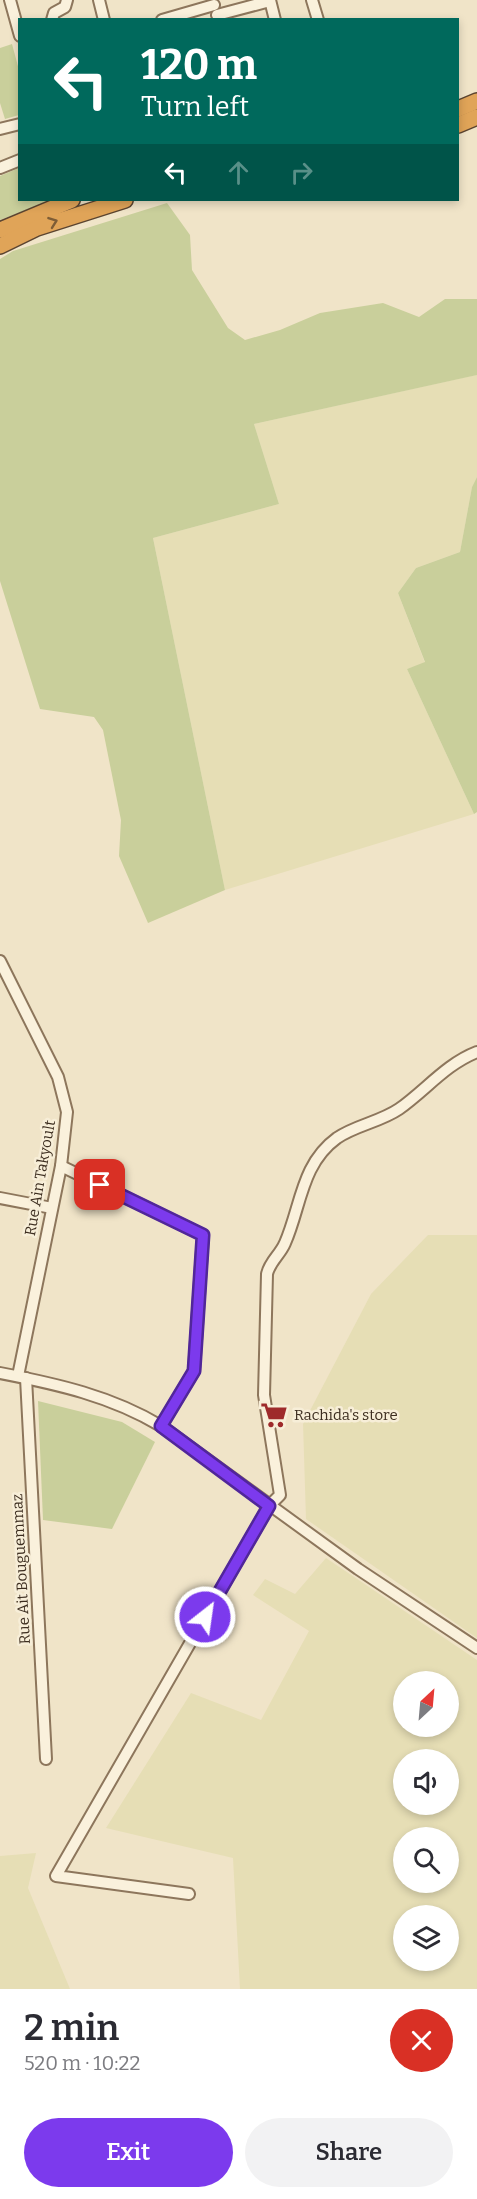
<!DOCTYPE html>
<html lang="en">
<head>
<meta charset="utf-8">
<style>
  body { margin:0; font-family:Bitter,serif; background:#f2f2f3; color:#2b2b33; height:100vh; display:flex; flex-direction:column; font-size:22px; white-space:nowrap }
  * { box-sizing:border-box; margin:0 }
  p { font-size:20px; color:#7c7c81 }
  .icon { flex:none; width:33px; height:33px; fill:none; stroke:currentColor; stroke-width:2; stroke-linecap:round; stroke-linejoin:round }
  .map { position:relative; height:1989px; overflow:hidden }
  .side { display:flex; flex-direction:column; background:#fff; flex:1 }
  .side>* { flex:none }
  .top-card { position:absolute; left:18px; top:18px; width:441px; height:183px; border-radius:0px; box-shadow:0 3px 9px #0003; background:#00695c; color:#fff; overflow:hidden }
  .needle { width:39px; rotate:26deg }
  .fabs { position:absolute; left:393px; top:1671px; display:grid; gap:12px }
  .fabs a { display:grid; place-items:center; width:66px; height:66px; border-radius:50%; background:#fff; box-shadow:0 3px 9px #0003; font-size:30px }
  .pin { position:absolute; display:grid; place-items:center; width:51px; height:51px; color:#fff; margin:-26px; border-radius:12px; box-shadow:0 3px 9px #0006 }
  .me { position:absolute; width:66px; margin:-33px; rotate:30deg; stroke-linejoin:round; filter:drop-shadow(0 0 4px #0008) }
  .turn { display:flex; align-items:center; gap:21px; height:126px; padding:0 24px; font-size:27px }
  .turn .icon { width:78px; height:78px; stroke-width:2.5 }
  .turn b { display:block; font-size:42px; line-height:51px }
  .lanes { display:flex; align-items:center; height:57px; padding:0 24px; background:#0003; justify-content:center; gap:30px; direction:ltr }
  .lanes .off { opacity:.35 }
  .round { display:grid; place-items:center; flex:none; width:63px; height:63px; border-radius:32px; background:#f2f2f3 }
  .head { display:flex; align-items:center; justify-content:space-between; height:102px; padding:0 24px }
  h1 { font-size:36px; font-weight:600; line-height:45px }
  .button { display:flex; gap:12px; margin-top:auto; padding:12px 24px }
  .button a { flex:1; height:69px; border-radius:36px; background:#7c3aed; color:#fff; font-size:24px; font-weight:600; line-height:69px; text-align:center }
  .button a+a { background:#f2f2f3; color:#2b2b33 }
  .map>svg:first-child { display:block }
  .farmland { fill:#e6deb5; fill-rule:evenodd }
  .green { fill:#c9cf9b }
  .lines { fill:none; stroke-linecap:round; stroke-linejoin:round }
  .minor-casing { stroke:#8d765c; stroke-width:14 }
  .highway-casing { stroke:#5b4430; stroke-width:18 }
  .minor { stroke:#faf1dc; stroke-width:10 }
  .highway { stroke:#e0a458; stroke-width:15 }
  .oneway { stroke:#7e5d36 }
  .route-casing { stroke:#51269a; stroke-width:15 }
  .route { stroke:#7c3aed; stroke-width:10 }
  .labels { text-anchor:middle; stroke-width:5; stroke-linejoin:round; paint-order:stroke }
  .street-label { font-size:15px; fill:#3d2e20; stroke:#f7eed8 }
  .poi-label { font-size:15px; fill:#3d2e20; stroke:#f7eed8; text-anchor:start }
</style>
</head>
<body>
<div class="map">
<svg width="477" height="1989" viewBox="0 0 477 1989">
  <rect width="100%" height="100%" fill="#f0e4c8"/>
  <g class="farmland">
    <polygon points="475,348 477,348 477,477 472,487 460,552 416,568 398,593 425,663 407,669 474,814 225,890 153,538 279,504 254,424 476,375"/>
    <polygon points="428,1235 477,1235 477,1638 306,1519 303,1424 371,1294"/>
    <path d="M326,1558L477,1660V1989H240L233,1858L106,1828L191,1693L261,1720L309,1631L253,1595L265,1579L295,1594ZM404,1682H448V1726H404ZM404,1760H448V1804H404ZM404,1838H448V1882H404ZM404,1916H448V1960H404Z"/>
    <polygon points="36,1853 28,1888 70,1989 0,1989 0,1856"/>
  </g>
  <g class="green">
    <polygon points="12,44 19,70 19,115 5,119 0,103 0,48"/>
    <polygon points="19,168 20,200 52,200 0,220 0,176"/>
    <polygon points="167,203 190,235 192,270 228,328 245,340 280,330 320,313 383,303 419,317 445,299 477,299 477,375 254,424 279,504 153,538 225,890 148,923 119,856 121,820 103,730 94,717 40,709 0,581 0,259 13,251"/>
    <polygon points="477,477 477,812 474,814 407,669 425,662 398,593 416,568 460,552 472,487"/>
    <polygon points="38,1401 122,1422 155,1442 112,1529 43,1520"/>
  </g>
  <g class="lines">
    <defs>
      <g id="minor">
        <polyline points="10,0 20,36"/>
        <polyline points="99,0 104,20"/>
        <polyline points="270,0 275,20"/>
        <polyline points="312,0 318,20"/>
        <polyline points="217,15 270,1"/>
        <polyline points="52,20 54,13 65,7 67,0"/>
        <polyline points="162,20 214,5"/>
        <polyline points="0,129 20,124"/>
        <polyline points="0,168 20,160"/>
        <polyline points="0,961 58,1077 67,1112 61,1166 18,1376"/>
        <polyline points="61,1166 203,1235 194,1371 161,1426"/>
        <polyline points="0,1198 52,1208"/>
        <path d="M0,1373C57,1384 111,1396 161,1426L358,1569L477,1648"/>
        <polyline points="26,1378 46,1759"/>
        <path d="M189,1894L56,1876L269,1506L280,1495L264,1395L267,1274C270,1261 280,1255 285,1243C301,1207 301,1164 337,1138C356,1125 380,1122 399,1109C426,1090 446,1064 477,1052"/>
      </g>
      <g id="highway">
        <polyline points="458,109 477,101"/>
        <polyline points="458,125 477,117"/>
        <polyline points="0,230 72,200"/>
        <polyline points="0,246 37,228 125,200"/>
      </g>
    </defs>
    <use href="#minor" class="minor-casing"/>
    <use href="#highway" class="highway-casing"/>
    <use href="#minor" class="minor"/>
    <use href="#highway" class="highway"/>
  </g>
  <defs><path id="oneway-chevron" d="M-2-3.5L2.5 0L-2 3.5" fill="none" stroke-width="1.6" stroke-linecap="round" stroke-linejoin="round" transform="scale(1.5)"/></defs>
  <use class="oneway" href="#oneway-chevron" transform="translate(53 222) rotate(-20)"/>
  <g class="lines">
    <defs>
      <polyline id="route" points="100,1185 203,1235 194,1371 161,1426 269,1506 205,1617"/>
    </defs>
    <use href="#route" class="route-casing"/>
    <use href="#route" class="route"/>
  </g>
  <defs>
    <symbol id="supermarket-bare" viewBox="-9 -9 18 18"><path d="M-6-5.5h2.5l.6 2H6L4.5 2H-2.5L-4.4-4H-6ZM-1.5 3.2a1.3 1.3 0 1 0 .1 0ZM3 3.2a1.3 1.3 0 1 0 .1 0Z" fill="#9e2a2b" stroke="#f7eed8" stroke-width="2.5" paint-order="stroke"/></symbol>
  </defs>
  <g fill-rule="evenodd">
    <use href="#supermarket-bare" x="255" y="1396" width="38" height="38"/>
  </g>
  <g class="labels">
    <g class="street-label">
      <text transform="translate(40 1178) rotate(-80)" y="5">Rue Ain Takyoult</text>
      <text transform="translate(21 1569) rotate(-93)" y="5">Rue Ait Bouguemmaz</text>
    </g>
    <g class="poi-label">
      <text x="294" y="1420">Rachida's store</text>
    </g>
  </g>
</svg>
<div class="fabs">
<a><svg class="needle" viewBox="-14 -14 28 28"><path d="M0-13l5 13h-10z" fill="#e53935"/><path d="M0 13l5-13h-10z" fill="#7c7c81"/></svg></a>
<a><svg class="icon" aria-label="sound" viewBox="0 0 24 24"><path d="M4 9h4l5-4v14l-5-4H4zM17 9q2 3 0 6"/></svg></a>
<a><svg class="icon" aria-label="search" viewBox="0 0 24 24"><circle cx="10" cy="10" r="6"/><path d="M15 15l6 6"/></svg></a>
<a><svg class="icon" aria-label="layers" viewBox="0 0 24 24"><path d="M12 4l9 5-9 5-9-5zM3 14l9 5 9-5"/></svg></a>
</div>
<div class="pin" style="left:100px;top:1185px;background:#d93025"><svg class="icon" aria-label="arrive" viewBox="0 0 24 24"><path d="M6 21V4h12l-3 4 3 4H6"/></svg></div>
<svg class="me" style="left:205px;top:1617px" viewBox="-20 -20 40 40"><circle r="17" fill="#7c3aed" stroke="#fff" stroke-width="3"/><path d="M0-11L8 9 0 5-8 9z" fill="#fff"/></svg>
<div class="top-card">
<div class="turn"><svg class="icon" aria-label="left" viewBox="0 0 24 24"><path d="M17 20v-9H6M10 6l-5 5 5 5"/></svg><div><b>120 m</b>Turn left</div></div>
<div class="lanes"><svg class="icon" aria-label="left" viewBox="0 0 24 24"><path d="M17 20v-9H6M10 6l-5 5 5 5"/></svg><svg class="icon off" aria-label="ahead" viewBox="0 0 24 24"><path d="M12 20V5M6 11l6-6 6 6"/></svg><svg class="icon off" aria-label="right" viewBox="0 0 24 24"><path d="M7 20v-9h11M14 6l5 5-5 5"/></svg></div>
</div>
</div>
<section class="side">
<div class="head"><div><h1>2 min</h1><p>520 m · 10:22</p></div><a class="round" style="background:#d93025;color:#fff"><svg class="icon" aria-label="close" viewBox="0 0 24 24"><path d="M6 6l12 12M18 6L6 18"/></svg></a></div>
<div class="button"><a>Exit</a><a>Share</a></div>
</section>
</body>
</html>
